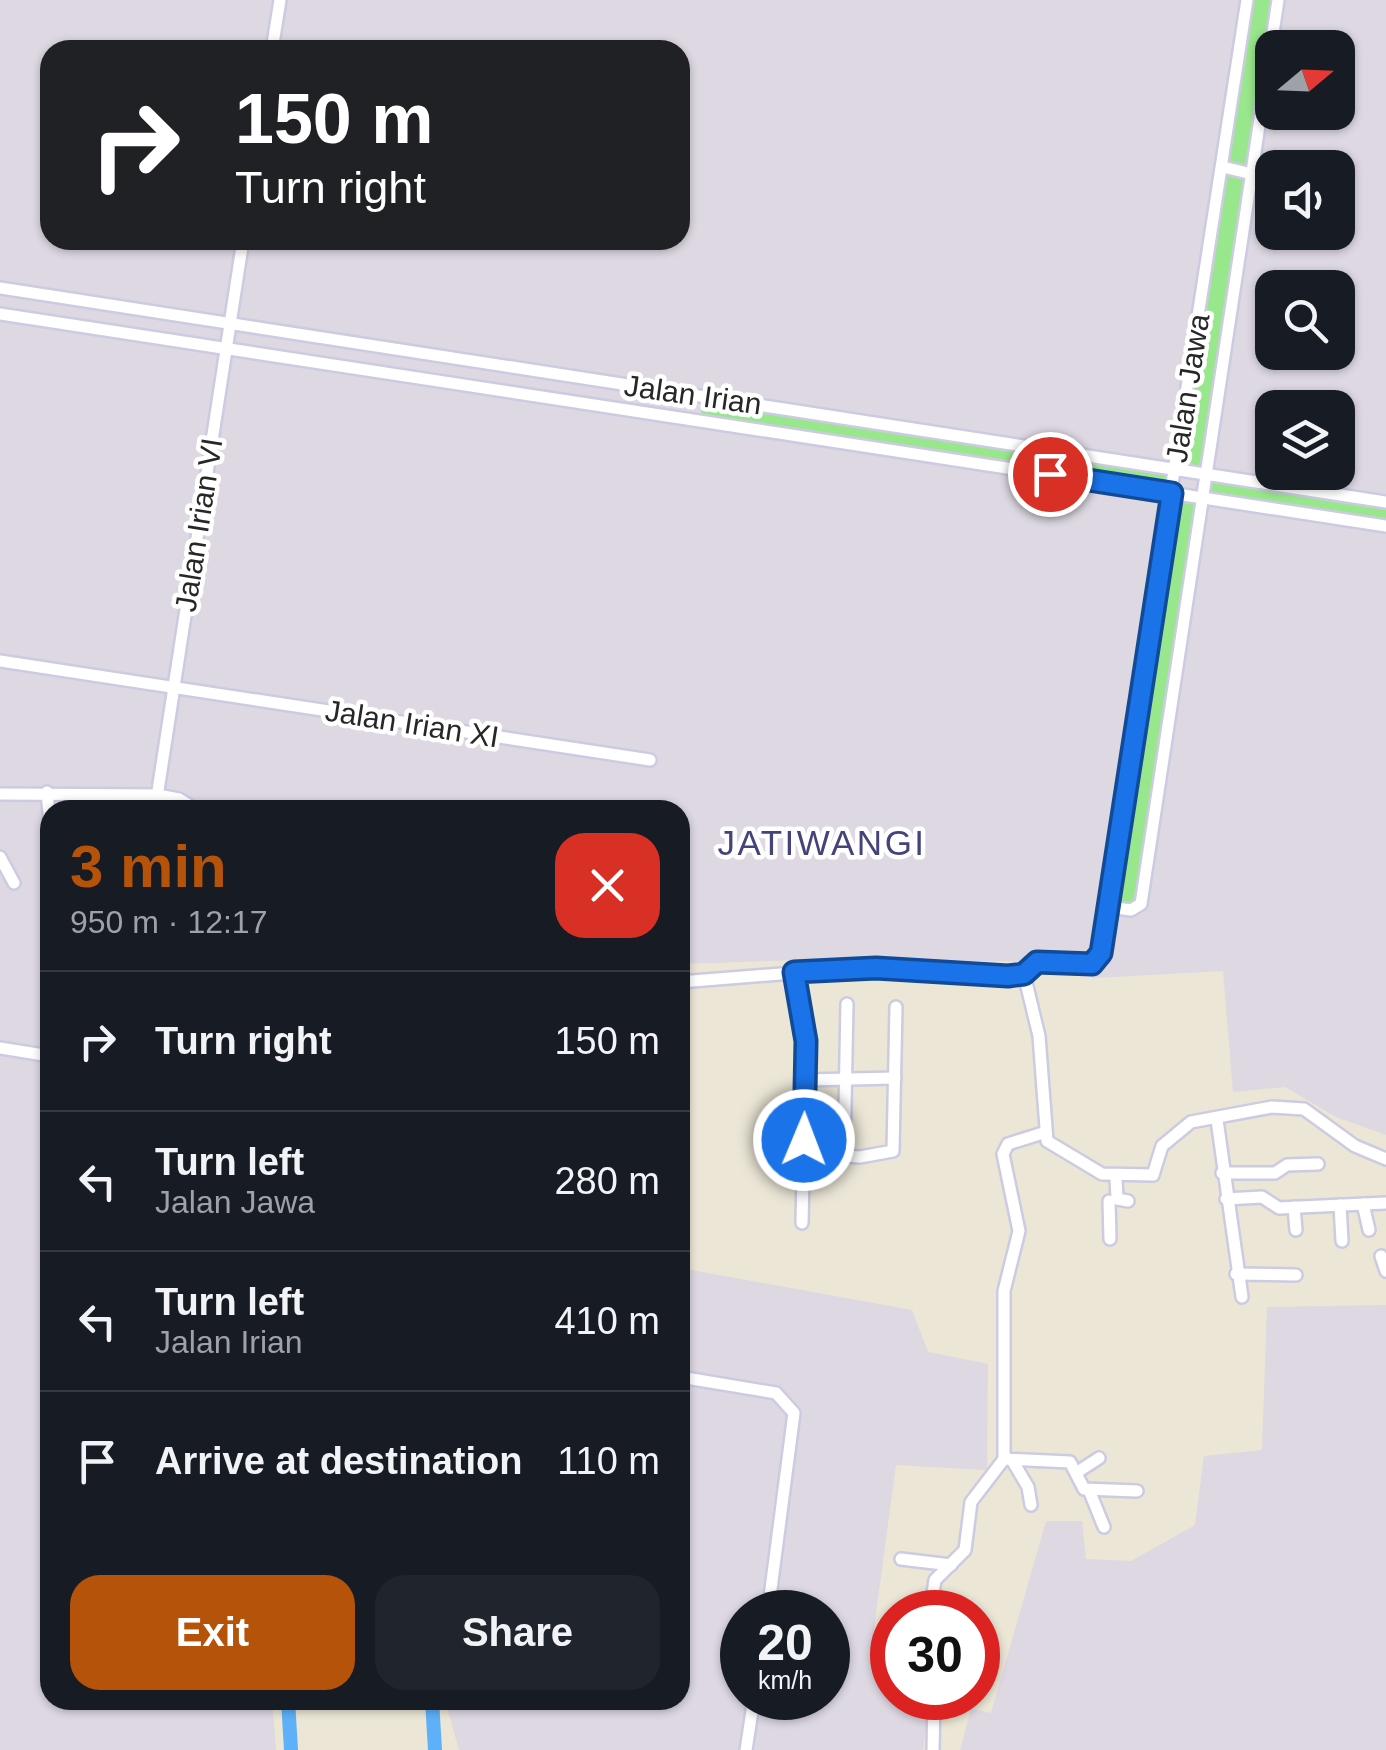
<!DOCTYPE html>
<html lang="en">
<head>
<meta charset="utf-8">
<style>
  body { margin:0; font-family:Arial,sans-serif; background:#20242c; color:#f1f3f6; height:100vh; display:flex; flex-direction:column; font-size:38px; white-space:nowrap }
  * { box-sizing:border-box; margin:0 }
  p { font-size:32px; color:#9ea1a6 }
  .icon { flex:none; width:55px; height:55px; fill:none; stroke:currentColor; stroke-width:2; stroke-linecap:round; stroke-linejoin:round }
  .map { position:relative; flex:1; overflow:hidden }
  .drawer { position:absolute; left:40px; top:800px; width:650px; height:910px; display:flex; flex-direction:column; background:#171b24; border-radius:30px; box-shadow:0 2px 8px #0004 }
  .drawer>* { flex:none }
  .guide { position:absolute; left:40px; top:40px; width:650px; height:210px; border-radius:30px; box-shadow:0 2px 8px #0004; background:#202124; color:#fff; overflow:hidden }
  .needle { width:65px; rotate:71deg }
  .tools { position:absolute; left:1255px; top:30px; display:grid; gap:20px }
  .tools a { display:grid; place-items:center; width:100px; height:100px; border-radius:20px; background:#171b24; box-shadow:0 2px 8px #0004; font-size:50px }
  .speed { position:absolute; left:720px; top:1590px; display:flex; gap:20px; font-size:50px; font-weight:700; text-align:center }
  .speed>* { display:grid; place-content:center; width:130px; height:130px; border-radius:50%; background:#171b24; box-shadow:0 2px 8px #0004; line-height:1 }
  .speed small { font-size:25px; font-weight:400 }
  .speed .limit { border:15px solid #d22; background:#fff; color:#111 }
  .pin { position:absolute; display:grid; place-items:center; width:85px; height:85px; color:#fff; margin:-42px; border:5px solid #fff; border-radius:50%; box-shadow:0 2px 10px #0007 }
  .me { position:absolute; width:110px; margin:-55px; rotate:1deg; stroke-linejoin:round; filter:drop-shadow(0 0 8px #0008) }
  .turn { display:flex; align-items:center; gap:35px; height:210px; padding:0 30px; font-size:45px }
  .turn .icon { width:130px; height:130px; stroke-width:2.5 }
  .turn b { display:block; font-size:70px; line-height:85px }
  .round { display:grid; place-items:center; flex:none; width:105px; height:105px; border-radius:30px; background:#20242c }
  .head { display:flex; align-items:center; justify-content:space-between; height:170px; padding:0 30px }
  h1 { font-size:60px; font-weight:700; line-height:75px; color:#b45309 }
  .primary-button { display:flex; gap:20px; margin-top:auto; padding:20px 30px }
  .primary-button a { flex:1; height:115px; border-radius:30px; background:#b45309; color:#fff; font-size:40px; font-weight:700; line-height:115px; text-align:center }
  .primary-button a+a { background:#20242c; color:#f1f3f6 }
  ul { padding:0; list-style:none }
  li { display:flex; align-items:center; gap:30px; height:140px; padding:0 30px; border-top:2px solid #363941 }
  li div { flex:1 }
  li b { display:block; font-size:38px }
  li em { font-style:normal }
  .map>svg:first-child { display:block }
  .industrial { fill:#ddd8e2; fill-rule:evenodd }
  .green { fill:#99e78d; fill-rule:evenodd }
  .lines { fill:none; stroke-linecap:round; stroke-linejoin:round }
  .river { stroke:#5eb0f8; stroke-width:14 }
  .minor-casing { stroke:#cccbe2; stroke-width:16 }
  .minor { stroke:#fff; stroke-width:11 }
  .route-casing { stroke:#114b97; stroke-width:25 }
  .route { stroke:#1a73e8; stroke-width:18 }
  .labels { text-anchor:middle; stroke-width:9; stroke-linejoin:round; paint-order:stroke }
  .street-label { font-size:30px; fill:#272727; stroke:#fff }
  .quarter-label { font-size:35px; letter-spacing:2.5px; fill:#45447a; stroke:#fff }
</style>
</head>
<body>
<div class="map">
<svg width="1386" height="1750" viewBox="0 0 1386 1750">
  <rect width="100%" height="100%" fill="#ebe6d6"/>
  <g class="industrial">
    <path d="M0,0H1386V1135L1336,1117L1285,1087L1233,1092L1223,971L1094,978L1051,962L827,959L680,964V810H50V1700H272L276,1750H0ZM1272,48H1338V112H1272ZM50,50H680V240H50ZM1272,168H1338V232H1272ZM1272,288H1338V352H1272ZM1272,408H1338V472H1272Z"/>
    <path d="M680,1268L912,1310L928,1352L988,1364L987,1470L896,1465L870,1658L892,1664V1698H930L923,1750H459L445,1700H680ZM742,1612H828V1698H742Z"/>
    <polygon points="1386,1305 1386,1750 960,1750 971,1709 991,1713 1046,1521 1082,1521 1086,1559 1131,1561 1195,1525 1204,1456 1262,1450 1267,1307"/>
  </g>
  <path class="green" d="M1247,0H1278L1206,474L1386,502V526L1202,498L1141,903L1109,907L1172,493L700,421L704,396L1175,469ZM1176,469L1206,475L1202,498L1173,493Z"/>
  <g class="lines">
    <g class="river">
      <polyline points="288,1700 291,1750"/>
      <polyline points="432,1700 435,1750"/>
    </g>
    <defs>
      <g id="minor">
        <polyline points="272,50 280,0"/>
        <polyline points="1223,167 1252,174"/>
        <polyline points="0,288 1386,502"/>
        <polyline points="0,314 1386,526"/>
        <polyline points="0,661 650,760"/>
        <polyline points="47,792 50,823"/>
        <polyline points="0,794 158,795 179,799 197,810"/>
        <polyline points="155,810 243,240"/>
        <polyline points="0,857 14,883"/>
        <polyline points="1109,907 1131,910 1141,904 1278,0"/>
        <polyline points="794,972 806,1041 802,1223"/>
        <polyline points="1024,974 1039,1036 1047,1141 1102,1174 1153,1175 1162,1146 1191,1122 1272,1107 1304,1109 1355,1146 1386,1159"/>
        <polyline points="680,982 855,968 1008,976 1024,974 1037,962 1082,965 1098,961 1247,0"/>
        <polyline points="0,1048 50,1056"/>
        <polyline points="806,1080 895,1078"/>
        <polyline points="1217,1120 1242,1297"/>
        <polyline points="804,1153 860,1157 893,1151 896,1007"/>
        <polyline points="844,1157 847,1004"/>
        <polyline points="1222,1173 1275,1173 1287,1165 1318,1164"/>
        <polyline points="1116,1178 1117,1199 1128,1201"/>
        <polyline points="1226,1199 1262,1197 1279,1208 1386,1203"/>
        <polyline points="1109,1201 1110,1239"/>
        <polyline points="1363,1204 1369,1230"/>
        <polyline points="1340,1205 1342,1241"/>
        <polyline points="1294,1207 1296,1230"/>
        <polyline points="1381,1256 1386,1271"/>
        <polyline points="1236,1274 1296,1275"/>
        <polyline points="680,1377 776,1393 794,1413 768,1612"/>
        <polyline points="1004,1459 1070,1462 1084,1489 1137,1491"/>
        <polyline points="1012,1460 1028,1487 1031,1505"/>
        <polyline points="1076,1473 1099,1458"/>
        <polyline points="1089,1490 1104,1527"/>
        <polyline points="901,1559 951,1565"/>
        <polyline points="930,1612 935,1580 965,1550 971,1502 1004,1459 1004,1291 1019,1231 1003,1154 1008,1144 1043,1133"/>
        <polyline points="746,1750 754,1698"/>
        <polyline points="933,1750 934,1698"/>
      </g>
    </defs>
    <use href="#minor" class="minor-casing"/>
    <use href="#minor" class="minor"/>
  </g>
  <g class="lines">
    <defs>
      <polyline id="route" points="804,1140 806,1041 794,972 876,968 1008,976 1024,974 1037,962 1092,964 1101,953 1172,493 1050,474"/>
    </defs>
    <use href="#route" class="route-casing"/>
    <use href="#route" class="route"/>
  </g>
  <g class="labels">
    <g class="street-label">
      <text transform="translate(1188 388) rotate(-81)" y="10">Jalan Jawa</text>
      <text transform="translate(693 395) rotate(8)" y="10">Jalan Irian</text>
      <text transform="translate(199 525) rotate(-81)" y="10">Jalan Irian VI</text>
      <text transform="translate(412 724) rotate(9)" y="10">Jalan Irian XI</text>
    </g>
    <g class="quarter-label">
      <text x="822" y="855">JATIWANGI</text>
    </g>
  </g>
</svg>
<div class="tools">
<a><svg class="needle" viewBox="-14 -14 28 28"><path d="M0-13l5 13h-10z" fill="#e53935"/><path d="M0 13l5-13h-10z" fill="#9ea1a6"/></svg></a>
<a><svg class="icon" aria-label="sound" viewBox="0 0 24 24"><path d="M4 9h4l5-4v14l-5-4H4zM17 9q2 3 0 6"/></svg></a>
<a><svg class="icon" aria-label="search" viewBox="0 0 24 24"><circle cx="10" cy="10" r="6"/><path d="M15 15l6 6"/></svg></a>
<a><svg class="icon" aria-label="layers" viewBox="0 0 24 24"><path d="M12 4l9 5-9 5-9-5zM3 14l9 5 9-5"/></svg></a>
</div>
<div class="speed"><div>20<small>km/h</small></div><div class="limit">30</div></div>
<div class="pin" style="left:1050px;top:474px;background:#d93025"><svg class="icon" aria-label="arrive" viewBox="0 0 24 24"><path d="M6 21V4h12l-3 4 3 4H6"/></svg></div>
<svg class="me" style="left:804px;top:1140px" viewBox="-20 -20 40 40"><circle r="17" fill="#1a73e8" stroke="#fff" stroke-width="3"/><path d="M0-11L8 9 0 5-8 9z" fill="#fff"/></svg>
<div class="guide">
<div class="turn"><svg class="icon" aria-label="right" viewBox="0 0 24 24"><path d="M7 20v-9h11M14 6l5 5-5 5"/></svg><div><b>150 m</b>Turn right</div></div>
</div>
<section class="drawer">
<div class="head"><div><h1>3 min</h1><p>950 m · 12:17</p></div><a class="round" style="background:#d93025;color:#fff"><svg class="icon" aria-label="close" viewBox="0 0 24 24"><path d="M6 6l12 12M18 6L6 18"/></svg></a></div>
<ul>
<li><svg class="icon" aria-label="right" viewBox="0 0 24 24"><path d="M7 20v-9h11M14 6l5 5-5 5"/></svg><div><b>Turn right</b></div><em>150 m</em></li>
<li><svg class="icon" aria-label="left" viewBox="0 0 24 24"><path d="M17 20v-9H6M10 6l-5 5 5 5"/></svg><div><b>Turn left</b><p>Jalan Jawa</p></div><em>280 m</em></li>
<li><svg class="icon" aria-label="left" viewBox="0 0 24 24"><path d="M17 20v-9H6M10 6l-5 5 5 5"/></svg><div><b>Turn left</b><p>Jalan Irian</p></div><em>410 m</em></li>
<li><svg class="icon" aria-label="arrive" viewBox="0 0 24 24"><path d="M6 21V4h12l-3 4 3 4H6"/></svg><div><b>Arrive at destination</b></div><em>110 m</em></li>
</ul>
<div class="primary-button"><a>Exit</a><a>Share</a></div>
</section>
</div>
</body>
</html>
